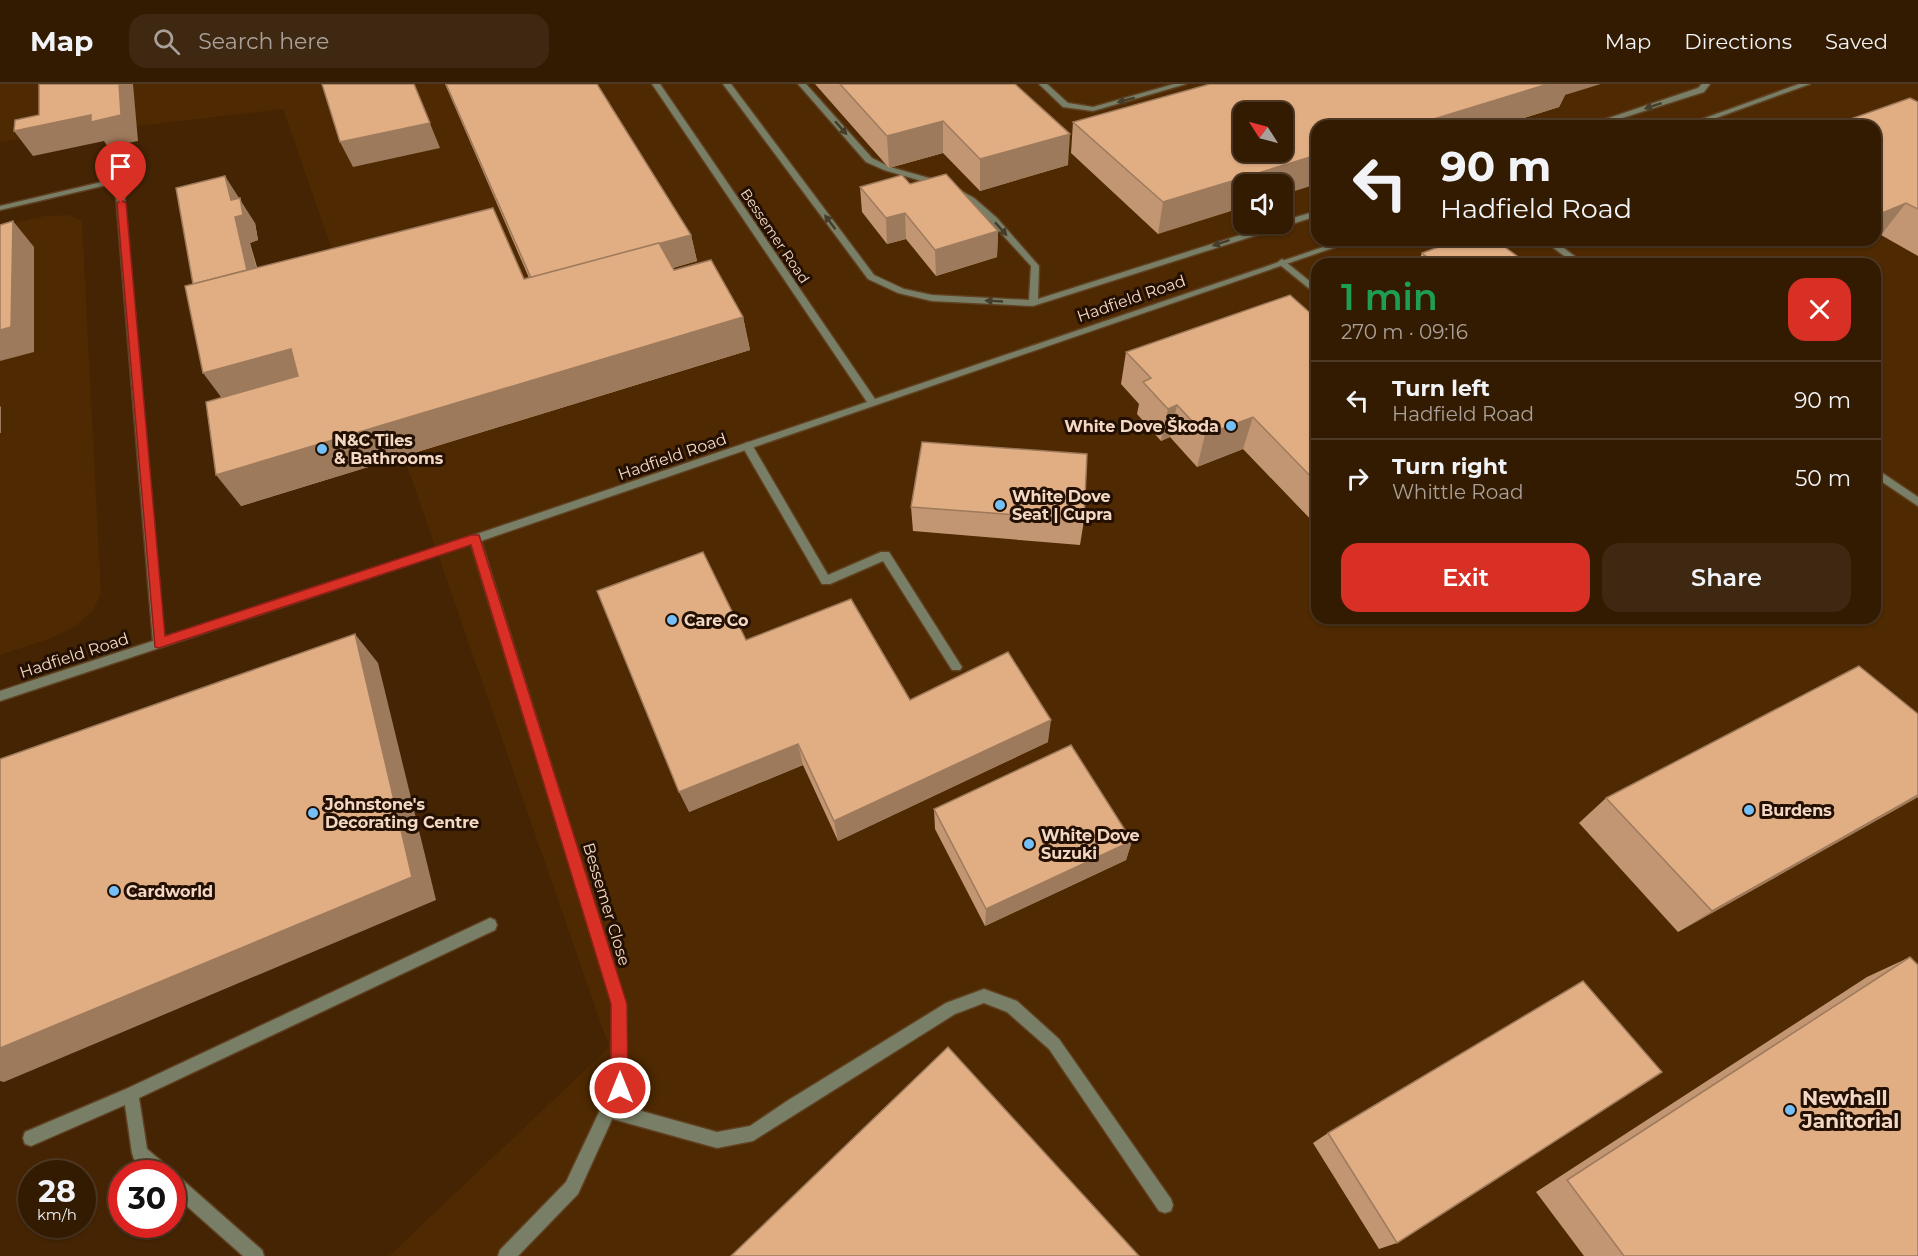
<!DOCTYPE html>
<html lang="en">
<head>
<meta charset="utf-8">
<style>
  body { margin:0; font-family:Montserrat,sans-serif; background:#3e2811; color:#f1f3f6; height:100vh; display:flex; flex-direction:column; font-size:22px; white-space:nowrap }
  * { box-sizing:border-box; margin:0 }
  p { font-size:20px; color:#a9a199 }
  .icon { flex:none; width:33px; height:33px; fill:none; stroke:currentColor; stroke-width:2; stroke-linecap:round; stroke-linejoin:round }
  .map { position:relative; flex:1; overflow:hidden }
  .details { position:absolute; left:1311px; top:174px; width:570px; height:366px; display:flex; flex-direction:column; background:#331b02; border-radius:18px; box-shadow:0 2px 4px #0004,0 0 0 2px #4e3924 }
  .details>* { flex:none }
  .banner { position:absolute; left:1311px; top:36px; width:570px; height:126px; border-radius:18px; box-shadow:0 2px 4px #0004,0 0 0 2px #4e3924; background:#331b02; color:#f1f3f6; overflow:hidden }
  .needle { width:39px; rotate:306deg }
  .tools { position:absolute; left:1233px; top:18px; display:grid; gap:12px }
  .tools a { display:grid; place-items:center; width:60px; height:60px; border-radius:12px; background:#331b02; box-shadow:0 2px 4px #0004,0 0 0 2px #4e3924; font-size:30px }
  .speed { position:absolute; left:18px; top:1076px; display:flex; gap:12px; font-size:30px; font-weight:700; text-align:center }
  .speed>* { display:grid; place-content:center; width:78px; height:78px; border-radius:50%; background:#331b02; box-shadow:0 2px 4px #0004,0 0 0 2px #4e3924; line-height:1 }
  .speed small { font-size:15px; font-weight:400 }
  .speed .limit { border:9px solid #d22; background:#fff; color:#111 }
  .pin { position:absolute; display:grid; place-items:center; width:51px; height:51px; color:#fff; margin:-62px -26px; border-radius:50% 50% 50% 0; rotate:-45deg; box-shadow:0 0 6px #0007 }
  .pin .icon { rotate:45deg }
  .me { position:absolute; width:66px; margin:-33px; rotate:0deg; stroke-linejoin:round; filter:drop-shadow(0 0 4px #0008) }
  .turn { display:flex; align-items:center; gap:21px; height:126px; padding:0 30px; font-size:27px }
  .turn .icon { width:78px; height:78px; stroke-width:2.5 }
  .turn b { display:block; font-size:42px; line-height:51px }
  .round { display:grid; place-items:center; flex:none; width:63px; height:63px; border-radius:18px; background:#3e2811 }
  .summary { display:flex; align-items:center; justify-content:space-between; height:102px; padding:0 30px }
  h1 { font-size:36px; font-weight:600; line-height:45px; color:#1e9e55 }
  .action { display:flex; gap:12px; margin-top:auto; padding:12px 30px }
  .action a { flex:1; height:69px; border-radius:18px; background:#d93025; color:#fff; font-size:24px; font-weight:600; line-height:69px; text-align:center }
  .action a+a { background:#3e2811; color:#f1f3f6 }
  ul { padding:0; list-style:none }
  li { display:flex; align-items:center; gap:18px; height:78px; padding:0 30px; border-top:2px solid #4e3924 }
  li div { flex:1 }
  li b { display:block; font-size:22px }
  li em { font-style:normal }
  header { display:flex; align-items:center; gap:36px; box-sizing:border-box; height:84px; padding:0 30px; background:#331b02; border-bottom:2px solid #4e3924 }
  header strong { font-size:28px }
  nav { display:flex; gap:33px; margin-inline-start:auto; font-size:21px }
  .search { width:420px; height:54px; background:#3e2811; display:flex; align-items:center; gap:15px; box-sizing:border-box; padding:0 21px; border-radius:18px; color:#a9a199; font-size:22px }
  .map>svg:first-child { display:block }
  .built { fill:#4e2901; fill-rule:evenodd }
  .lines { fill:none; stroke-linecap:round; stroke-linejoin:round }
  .service-casing { stroke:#604122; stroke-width:3 }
  .minor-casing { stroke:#604122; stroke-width:3 }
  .service { fill:#797f67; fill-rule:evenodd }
  .minor { fill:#797f67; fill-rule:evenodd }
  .wall { fill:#c29672 }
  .shaded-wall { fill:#9e7a5c }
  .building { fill:#e1ae84; stroke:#9e7a5c; stroke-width:1.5; fill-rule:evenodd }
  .oneway { fill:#453c2a }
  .route { fill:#d93025; stroke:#8d1f18; stroke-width:1.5 }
  .poi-dot { fill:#74c0f6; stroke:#231002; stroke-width:2 }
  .labels { text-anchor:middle; stroke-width:6; stroke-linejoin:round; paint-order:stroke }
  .far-street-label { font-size:14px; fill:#f3d8c3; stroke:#231002 }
  .street-label { font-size:16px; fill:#f3d8c3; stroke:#231002 }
  .poi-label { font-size:16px; font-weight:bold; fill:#f3d8c3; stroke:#231002; text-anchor:start }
  .near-poi-label { font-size:20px; font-weight:bold; fill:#f3d8c3; stroke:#231002; text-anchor:start }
</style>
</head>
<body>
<header>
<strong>Map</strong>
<div class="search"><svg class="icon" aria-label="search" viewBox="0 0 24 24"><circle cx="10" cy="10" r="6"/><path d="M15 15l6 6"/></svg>Search here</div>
<nav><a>Map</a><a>Directions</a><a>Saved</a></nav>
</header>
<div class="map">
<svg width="1918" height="1172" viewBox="0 0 1918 1172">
  <rect width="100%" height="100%" fill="#442403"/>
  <g class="built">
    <path d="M0,0H1918V1172H389L609,963L283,25L0,58ZM1244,28H1282V68H1244ZM1317,42H1875V156H1317ZM1244,100H1282V140H1244ZM1317,180H1875V534H1317Z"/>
    <polygon points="69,131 82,137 101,509 93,527 74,543 52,554 0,571 0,142 45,132"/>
  </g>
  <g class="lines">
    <defs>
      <g id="service">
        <polygon points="723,0 731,0 874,191 904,205 932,211 1029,216 1031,182 991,138 968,118 955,109 932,100 884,86 866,78 798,0 806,0 872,74 890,83 947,99 974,114 997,134 1039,182 1038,215 1275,140 1282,140 1282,137 1317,127 1317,132 1033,222 932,217 898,209 868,195"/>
        <polygon points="1039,0 1047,0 1068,19 1093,23 1174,0 1186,0 1093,27 1063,23"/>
        <polygon points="1702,0 1710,0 1704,8 1597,42 1585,42 1698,4"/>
        <polygon points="1282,175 1317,203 1317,211 1279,180 1278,178"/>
        <polygon points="747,358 751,359 828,491 881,468 889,468 960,580 962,583 960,586 952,586 883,477 830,500 822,500 742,362"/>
        <polygon points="490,834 495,836 497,841 495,846 139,1014 147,1065 168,1083 170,1089 150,1089 134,1075 132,1069 125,1021 31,1062 25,1060 23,1054 25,1048 126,1005"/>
        <polygon points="984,905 1017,917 1059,955 1171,1115 1173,1121 1171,1127 1165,1129 1159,1127 1049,965 1007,928 984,919 955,930 753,1057 717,1064 609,1034 603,1032 601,1026 603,1020 609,1018 717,1048 750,1042 787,1017 946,919"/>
        <polygon points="172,1090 178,1092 262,1166 264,1172 243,1172 172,1109"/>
      </g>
      <g id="minor">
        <polygon points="652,0 660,0 875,315 1344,156 1356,156 481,457 626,920 627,1004 624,1009 578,1110 518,1172 498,1172 500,1166 566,1098 611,1003 612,920 471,460 0,617 0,607 153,557 115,99 0,126 0,122 119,94 123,96 164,553 471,452 867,318"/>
        <polygon points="1799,0 1810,0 1694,42 1683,42"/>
        <polygon points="1543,156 1553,156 1585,180 1575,180"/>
        <polygon points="1875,384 1918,413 1918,422 1875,393"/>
      </g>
    </defs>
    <use href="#service" class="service-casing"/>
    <use href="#minor" class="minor-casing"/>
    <use href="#service" class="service"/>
    <use href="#minor" class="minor"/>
  </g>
  <g class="wall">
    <polygon points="445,0 597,0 691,151 697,177 673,184 674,186 743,233 750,266 241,422 221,314 193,200 255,139 258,156 250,159 257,183 524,195 529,194"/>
    <polygon points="815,0 1015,0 1068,81 980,107 943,69 889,84"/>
    <polygon points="1565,11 1559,23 1499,42 1317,42 1158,150 1071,69 1073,38"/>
    <polygon points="1918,18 1918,172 1881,151 1875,153 1875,42"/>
    <polygon points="910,100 998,147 997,173 936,192 906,155 887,160 862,128 860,103"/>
    <polygon points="1836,156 1868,156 1850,164"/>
    <polygon points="1422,169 1528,180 1417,180"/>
    <polygon points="1317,235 1317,442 1243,365 1197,383 1170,353 1161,357 1137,330 1139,320 1121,300 1126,268"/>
    <polygon points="911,423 1084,436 1080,461 913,447"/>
    <polygon points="746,556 910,616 1048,658 838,757 803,681 689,728"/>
    <polygon points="1918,630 1918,713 1678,848 1579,739 1606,714"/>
    <polygon points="934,725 1132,757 1126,776 985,842 935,745"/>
    <polygon points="1910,873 1918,1172 1584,1172 1536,1108 1867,893"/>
    <polygon points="1328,1049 1397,1159 1379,1165 1313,1059"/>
  </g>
  <g class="shaded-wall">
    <polygon points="119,0 133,0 138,57 108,63 104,57 33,72 14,47 91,31"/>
    <polygon points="414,0 440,64 353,83 340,58"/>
    <polygon points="1548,0 1601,0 1565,11 1559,23 1499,42 1411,42"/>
    <polygon points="943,37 943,69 889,84 887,52"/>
    <polygon points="1070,50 1068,81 980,107 980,75"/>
    <polygon points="1317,71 1317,100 1282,111 1282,100 1244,100 1244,123 1158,150 1163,118"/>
    <polygon points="225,92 255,139 258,156 250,159 263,211 211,225 235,133"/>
    <polygon points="1906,119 1881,151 1875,153 1875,132"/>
    <polygon points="905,129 906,155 887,160 886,134"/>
    <polygon points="13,137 34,163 34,268 0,277 0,246"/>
    <polygon points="998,147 997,173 936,192 935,166"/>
    <polygon points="691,151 697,177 541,221 531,195"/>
    <polygon points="1856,156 1868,156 1850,164"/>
    <polygon points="743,233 750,266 241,422 216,391"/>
    <polygon points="291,265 311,297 227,321 203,289"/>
    <polygon points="1177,321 1170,353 1161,357 1168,325"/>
    <polygon points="0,322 1,323 1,349 0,349"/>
    <polygon points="1253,333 1243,365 1197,383 1205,351"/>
    <polygon points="355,550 378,579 436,816 4,998 0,997 0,964"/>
    <polygon points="1051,636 1048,658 838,757 834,737"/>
    <polygon points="798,660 803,681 689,728 679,708"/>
    <polygon points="1918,711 1918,713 1678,848 1712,827"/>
    <polygon points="1132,757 1126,776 985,842 986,825"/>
  </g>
  <g class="building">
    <polygon points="39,0 119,0 121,31 91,38 91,31 14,47 15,36 39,31"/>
    <polygon points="322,0 414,0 430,39 340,58"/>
    <polygon points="446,0 597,0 691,151 531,194"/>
    <polygon points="840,0 1015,0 1070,50 980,75 943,37 887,52"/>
    <path d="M1210,0H1548L1411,42H1317V71L1163,118L1073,38ZM1244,28H1282V68H1244Z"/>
    <polygon points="1910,14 1918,18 1918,125 1906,119 1875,132 1875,42 1831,42"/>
    <polygon points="946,90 998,147 935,166 905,129 886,134 860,103 902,91 910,100"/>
    <polygon points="225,92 231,116 240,114 243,131 235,133 247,186 193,200 176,104"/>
    <polygon points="493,124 524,195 659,159 674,186 711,176 743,233 216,391 206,318 298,292 291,265 203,289 185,202"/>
    <polygon points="13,137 11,243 0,246 0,141"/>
    <polygon points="1458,156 1495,156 1528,180 1436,180 1422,169"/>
    <polygon points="1290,211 1317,235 1317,399 1253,333 1205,351 1177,321 1168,325 1143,298 1151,294 1126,268"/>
    <polygon points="922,358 1087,370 1084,436 911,423"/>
    <polygon points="703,468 746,556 851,515 910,616 1008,568 1051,636 834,737 798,660 679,708 597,507"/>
    <polygon points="355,550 412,793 0,964 0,675"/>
    <polygon points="1859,582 1918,630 1918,711 1712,827 1606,714"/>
    <polygon points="1071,661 1132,757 986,825 934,725"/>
    <polygon points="1910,873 1918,881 1918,1172 1624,1172 1567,1096"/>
    <polygon points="1583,897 1662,988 1397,1159 1328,1049"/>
    <polygon points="948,963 1139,1172 731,1172"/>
  </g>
  <defs><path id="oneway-solid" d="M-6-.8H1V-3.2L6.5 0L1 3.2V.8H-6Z" transform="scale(1.5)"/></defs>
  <g class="oneway">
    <use href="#oneway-solid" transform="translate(1126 16) rotate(165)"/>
    <use href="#oneway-solid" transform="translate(1653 22) rotate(162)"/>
    <use href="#oneway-solid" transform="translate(841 44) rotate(49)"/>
    <use href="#oneway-solid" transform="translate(830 138) rotate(-127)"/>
    <use href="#oneway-solid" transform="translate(1001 145) rotate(48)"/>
    <use href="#oneway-solid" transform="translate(1221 159) rotate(162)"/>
    <use href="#oneway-solid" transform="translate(994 217) rotate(-177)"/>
  </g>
  <polygon class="route" points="121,116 126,119 165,552 471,451 479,451 627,920 628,1004 626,1010 620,1013 613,1010 611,1004 611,920 471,461 159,564 155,563 117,119"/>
  <g class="poi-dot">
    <circle cx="1231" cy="342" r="6"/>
    <circle cx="322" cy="365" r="6"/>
    <circle cx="1000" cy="421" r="6"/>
    <circle cx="672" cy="536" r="6"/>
    <circle cx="1749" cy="726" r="6"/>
    <circle cx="313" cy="729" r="6"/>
    <circle cx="1029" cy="760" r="6"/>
    <circle cx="114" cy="807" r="6"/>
    <circle cx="1790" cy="1026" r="6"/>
  </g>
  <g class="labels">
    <g class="far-street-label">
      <text transform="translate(775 152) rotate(56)" y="5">Bessemer Road</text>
    </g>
    <g class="street-label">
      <text transform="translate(1131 214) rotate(-19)" y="6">Hadfield Road</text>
      <text transform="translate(672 372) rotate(-19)" y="6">Hadfield Road</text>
      <text transform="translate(74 571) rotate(-18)" y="6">Hadfield Road</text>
      <text transform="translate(607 820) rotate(73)" y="6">Bessemer Close</text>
    </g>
    <g class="poi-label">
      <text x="1219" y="348" text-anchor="end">White Dove Škoda</text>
      <text x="334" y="362">N&amp;C Tiles<tspan x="334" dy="18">&amp; Bathrooms</tspan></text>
      <text x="1012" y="418">White Dove<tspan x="1012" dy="18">Seat | Cupra</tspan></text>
      <text x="684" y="542">Care Co</text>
      <text x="325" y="726">Johnstone's<tspan x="325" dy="18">Decorating Centre</tspan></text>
      <text x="1761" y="732">Burdens</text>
      <text x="1041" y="757">White Dove<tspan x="1041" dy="18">Suzuki</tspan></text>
      <text x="126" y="813">Cardworld</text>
    </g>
    <g class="near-poi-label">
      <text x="1802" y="1021">Newhall<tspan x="1802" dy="23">Janitorial</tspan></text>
    </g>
  </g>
</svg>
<div class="tools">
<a><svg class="needle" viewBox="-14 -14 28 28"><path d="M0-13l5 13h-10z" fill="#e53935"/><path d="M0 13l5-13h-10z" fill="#a9a199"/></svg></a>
<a><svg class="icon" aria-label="sound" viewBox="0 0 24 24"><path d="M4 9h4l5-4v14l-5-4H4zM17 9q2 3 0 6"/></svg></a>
</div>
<div class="speed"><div>28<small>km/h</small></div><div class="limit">30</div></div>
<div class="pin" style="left:121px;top:119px;background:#d93025"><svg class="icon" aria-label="arrive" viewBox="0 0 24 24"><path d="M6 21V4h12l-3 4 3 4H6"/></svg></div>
<svg class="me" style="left:620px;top:1004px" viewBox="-20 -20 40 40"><circle r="17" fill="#d93025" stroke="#fff" stroke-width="3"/><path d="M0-11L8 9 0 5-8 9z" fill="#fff"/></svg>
<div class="banner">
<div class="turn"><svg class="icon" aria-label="left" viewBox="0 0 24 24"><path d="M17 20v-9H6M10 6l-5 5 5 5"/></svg><div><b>90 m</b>Hadfield Road</div></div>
</div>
<section class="details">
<div class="summary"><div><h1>1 min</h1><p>270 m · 09:16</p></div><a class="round" style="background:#d93025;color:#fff"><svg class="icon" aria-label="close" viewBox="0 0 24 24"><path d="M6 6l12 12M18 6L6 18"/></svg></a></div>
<ul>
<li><svg class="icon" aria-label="left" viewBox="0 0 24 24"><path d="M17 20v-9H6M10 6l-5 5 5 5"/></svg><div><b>Turn left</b><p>Hadfield Road</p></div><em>90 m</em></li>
<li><svg class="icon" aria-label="right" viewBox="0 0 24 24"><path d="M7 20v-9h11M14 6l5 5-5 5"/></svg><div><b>Turn right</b><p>Whittle Road</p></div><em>50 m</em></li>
</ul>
<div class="action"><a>Exit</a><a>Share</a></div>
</section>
</div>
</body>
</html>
